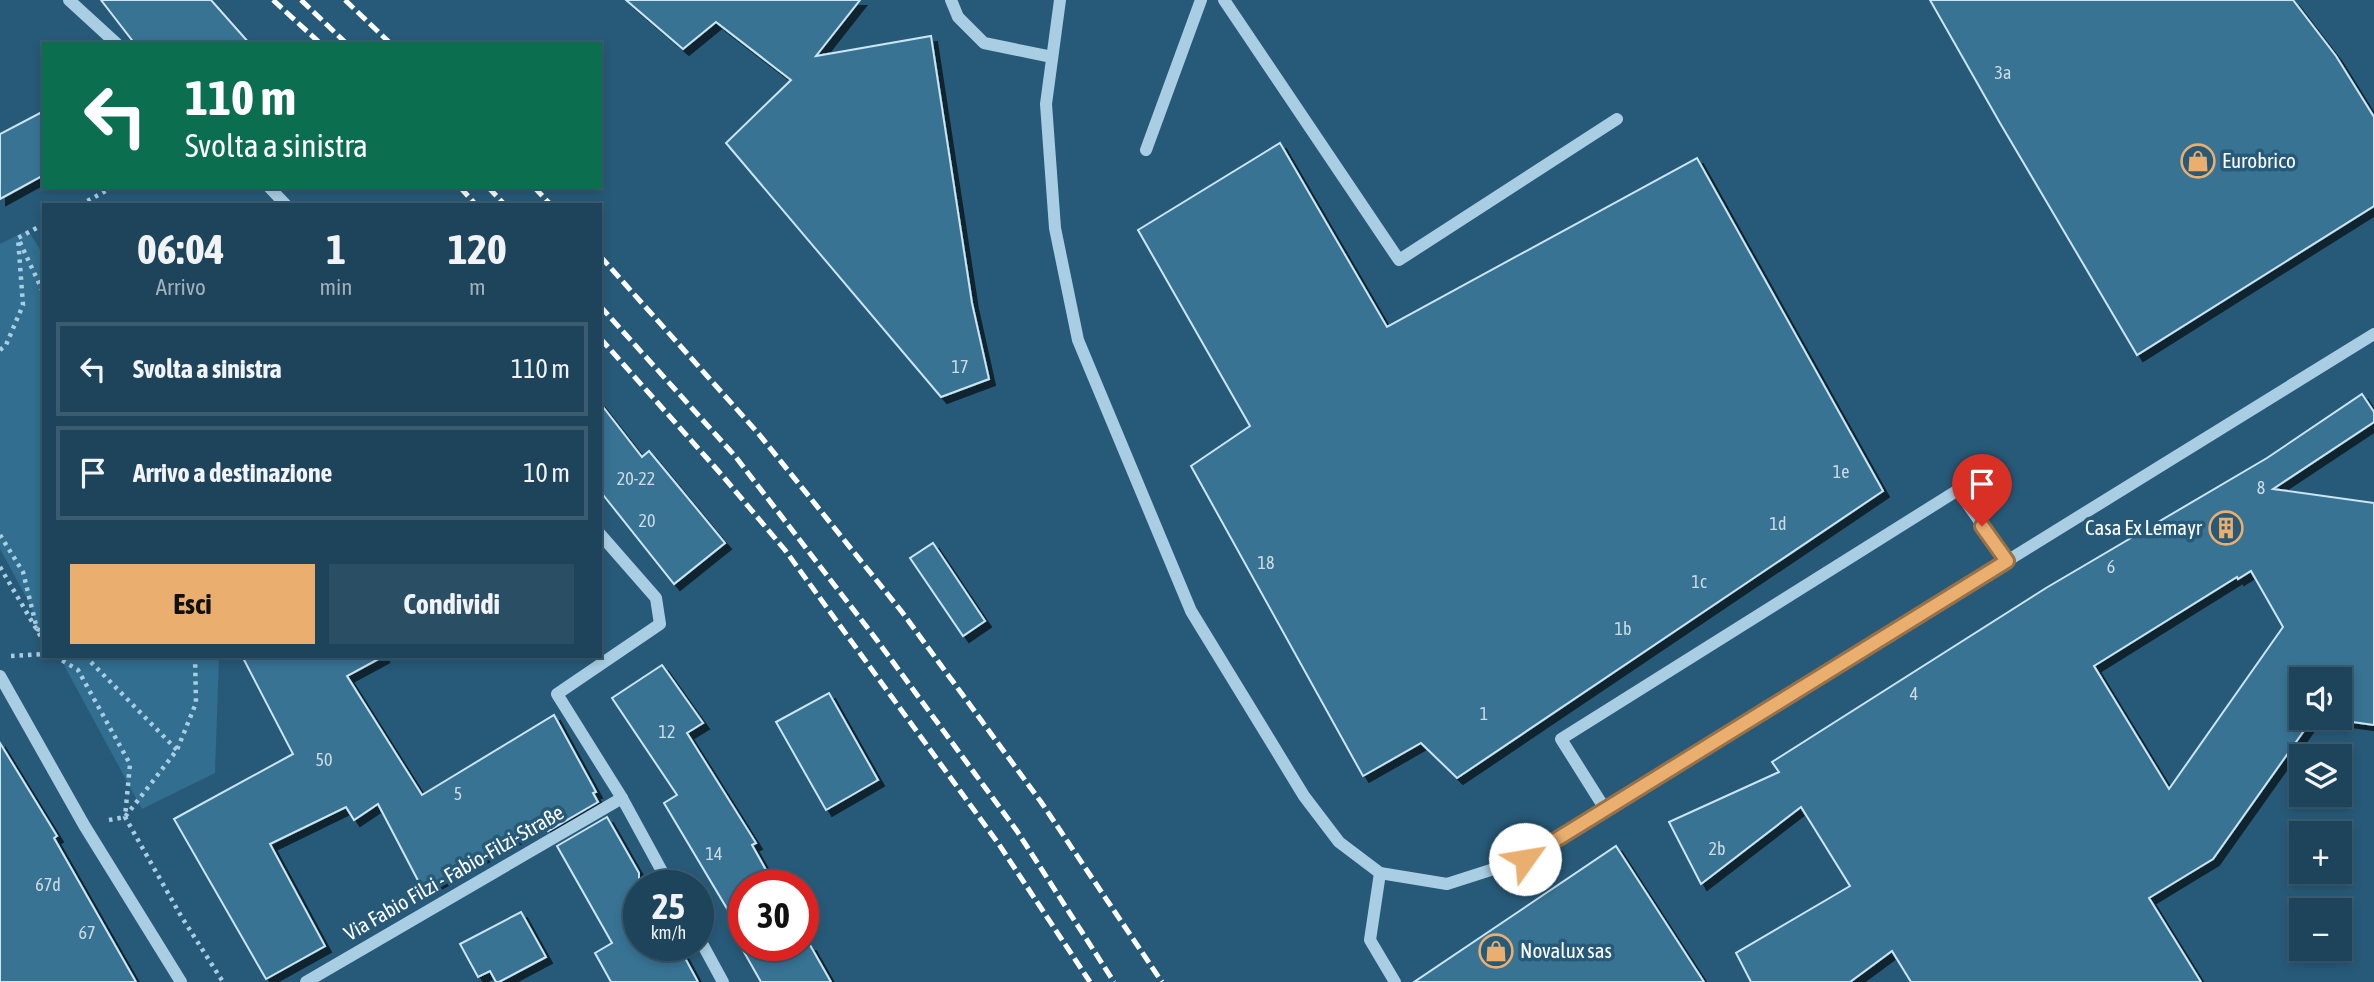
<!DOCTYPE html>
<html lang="it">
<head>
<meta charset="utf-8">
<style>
  body { margin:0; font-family:"Asap Condensed",sans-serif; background:#2a4e63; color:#f1f3f6; height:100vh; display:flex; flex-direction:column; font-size:26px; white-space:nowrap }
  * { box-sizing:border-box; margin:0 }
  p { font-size:23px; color:#a0b0bb }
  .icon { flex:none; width:38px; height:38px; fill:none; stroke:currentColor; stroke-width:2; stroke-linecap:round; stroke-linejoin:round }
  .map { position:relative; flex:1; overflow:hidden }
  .details { position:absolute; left:42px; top:203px; width:560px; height:455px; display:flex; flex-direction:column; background:#1d445a; border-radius:0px; box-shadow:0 4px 10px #0003,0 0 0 2px #3b5c70 }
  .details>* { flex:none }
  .top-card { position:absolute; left:42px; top:42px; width:560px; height:147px; border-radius:0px; box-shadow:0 4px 10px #0003,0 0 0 2px #3b5c70; background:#0b6e4f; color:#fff; overflow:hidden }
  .fabs { position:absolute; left:2289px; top:667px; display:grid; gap:14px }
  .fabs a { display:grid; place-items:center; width:63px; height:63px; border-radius:0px; background:#1d445a; box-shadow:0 4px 10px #0003,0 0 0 2px #3b5c70; font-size:35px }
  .speed { position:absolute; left:623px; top:870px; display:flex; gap:14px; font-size:35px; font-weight:700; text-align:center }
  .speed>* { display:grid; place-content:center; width:91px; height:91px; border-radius:50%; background:#1d445a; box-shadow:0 4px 10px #0003,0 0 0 2px #3b5c70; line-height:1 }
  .speed small { font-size:18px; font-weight:400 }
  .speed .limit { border:10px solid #d22; background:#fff; color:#111 }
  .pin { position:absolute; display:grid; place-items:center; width:60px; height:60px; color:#fff; margin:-72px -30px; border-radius:50% 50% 50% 0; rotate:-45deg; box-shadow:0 0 7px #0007 }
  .pin .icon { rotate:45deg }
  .me { position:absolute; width:77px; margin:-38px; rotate:58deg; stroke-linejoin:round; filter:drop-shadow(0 0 5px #0008) }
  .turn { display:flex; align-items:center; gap:24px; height:147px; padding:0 28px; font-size:32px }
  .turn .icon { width:91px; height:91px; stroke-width:2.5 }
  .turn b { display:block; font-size:49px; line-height:60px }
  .eta { display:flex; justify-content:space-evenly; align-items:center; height:119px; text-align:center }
  .eta b { font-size:42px; font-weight:700; line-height:49px }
  .primary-button { display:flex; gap:14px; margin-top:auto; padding:14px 28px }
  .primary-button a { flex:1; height:80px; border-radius:0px; background:#eaae6f; color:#111; font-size:28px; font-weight:700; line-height:80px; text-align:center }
  .primary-button a+a { background:#2a4e63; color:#f1f3f6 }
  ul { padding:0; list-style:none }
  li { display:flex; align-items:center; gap:21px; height:94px; margin:0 14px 10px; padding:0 14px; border:4px solid #3b5c70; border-radius:0px }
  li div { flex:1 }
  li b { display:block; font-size:26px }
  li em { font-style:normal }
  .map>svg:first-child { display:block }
  .green { fill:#316e8f }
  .building { fill:#377394; stroke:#cbe5f2; stroke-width:2; fill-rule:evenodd; filter:url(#shadow) }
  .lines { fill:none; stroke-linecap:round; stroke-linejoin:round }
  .path { stroke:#a9cee3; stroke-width:4.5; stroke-dasharray:3.5 5; stroke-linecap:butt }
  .minor { stroke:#a9cee3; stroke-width:12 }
  .rail { stroke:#fff; stroke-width:5; stroke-dasharray:12 5; stroke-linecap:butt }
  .route-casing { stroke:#987148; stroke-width:18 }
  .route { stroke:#eaae6f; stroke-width:12 }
  .labels { text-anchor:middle; stroke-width:7; stroke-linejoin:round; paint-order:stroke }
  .number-label { font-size:18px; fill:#cddce4 }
  .poi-label { font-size:21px; fill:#fff; stroke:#275a78; text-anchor:start }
  .street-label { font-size:21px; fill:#fff; stroke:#275a78 }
</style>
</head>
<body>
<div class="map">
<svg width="2374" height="982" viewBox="0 0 2374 982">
  <defs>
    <filter id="shadow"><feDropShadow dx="6" dy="6" stdDeviation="0" flood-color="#0009"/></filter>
  </defs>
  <rect width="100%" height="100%" fill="#275a78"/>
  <g class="green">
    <polygon points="28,230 44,256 44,629 42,626 37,629 31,606 0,549 0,244"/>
    <polygon points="59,656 219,656 215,773 142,809"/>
  </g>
  <g class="building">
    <polygon points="101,0 211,0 250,44 135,44"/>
    <polygon points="626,0 860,0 816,56 931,36 972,303 989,379 941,397 726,143 791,80 716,22 683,49"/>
    <polygon points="1930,0 2293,0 2336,56 2374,117 2374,206 2137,355 2000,123"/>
    <polygon points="44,111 44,175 0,199 0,134"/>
    <polygon points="1280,143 1387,327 1697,158 1883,491 1457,778 1421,743 1363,776 1191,466 1250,426 1138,230"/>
    <path d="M2362,394L2374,412V422L2273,489L2374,503V725L2324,718H2340V679H2301V718H2313L2213,859L2149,898L2201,982H1911L1892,951L1850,982H1751L1736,953L1850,886L1801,807L1701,884L1669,822L1779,772L1772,762L2046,588L2267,458ZM2251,571L2283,627L2169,789L2094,666L2237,577L2238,579Z"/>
    <polygon points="600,403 642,457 649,451 725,543 674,584 600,491"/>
    <polygon points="933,543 985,621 963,636 910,558"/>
    <polygon points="242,656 384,656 347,676 422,795 554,715 596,792 593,793 598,802 548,831 543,822 423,890 378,804 354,820 346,807 270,844 325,946 266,979 174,819 293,754"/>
    <polygon points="662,665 703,723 687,733 756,843 752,845 775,886 744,886 744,937 664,803 677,795 612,698"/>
    <polygon points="829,693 878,780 826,810 776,722"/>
    <polygon points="0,743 57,836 54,838 136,982 0,982"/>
    <polygon points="607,817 639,873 639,945 678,945 698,982 611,982 595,953 612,943 557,846"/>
    <polygon points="1616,846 1704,982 1414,982"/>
    <polygon points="521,912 546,957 499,982 496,982 490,971 478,977 460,944"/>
    <polygon points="740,945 810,945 831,982 761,982"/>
  </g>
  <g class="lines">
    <g class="path">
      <polyline points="80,205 113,187"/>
      <polyline points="44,224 18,238 44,294"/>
      <polyline points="0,350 6,345 23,305 18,238"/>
      <polyline points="0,535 23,572 37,629 44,632"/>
      <polyline points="0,567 44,642"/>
      <polyline points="11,656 44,654"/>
      <polyline points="55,656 78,670 130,764 125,817 181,916 223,982"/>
      <polyline points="85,656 177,750"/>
      <polyline points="109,820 125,817 177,750 196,703 195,656"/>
    </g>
    <g class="minor">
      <polyline points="69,0 117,44"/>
      <polyline points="951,0 958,17 984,43 1052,57"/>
      <polyline points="1060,0 1046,104 1055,228 1078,340 1191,611 1304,796 1339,842 1380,873 1447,884 1525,859 2374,334"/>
      <polyline points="1224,0 1399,260 1617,119"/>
      <polyline points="1146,150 1201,0"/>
      <polyline points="269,187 286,205"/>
      <polyline points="600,534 656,598 660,624 557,694 622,798 670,886"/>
      <polyline points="0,676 84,825 181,982"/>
      <polyline points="1605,809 1561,739 1958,490 2007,561"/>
      <polyline points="1380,873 1370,940 1395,982"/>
      <polyline points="698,936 723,982"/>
      <polyline points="306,982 622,798"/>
    </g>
    <g class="rail">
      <polyline points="273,0 321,44"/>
      <polyline points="301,0 347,44"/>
      <polyline points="345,0 391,44"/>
      <polyline points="460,187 476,205"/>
      <polyline points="488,187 505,205"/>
      <polyline points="534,187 551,205"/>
      <polyline points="600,256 758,433 902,612 1041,802 1162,982"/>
      <polyline points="600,306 735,456 876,639 1017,831 1114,982"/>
      <polyline points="600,338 721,474 785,550 998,843 1090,982"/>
    </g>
  </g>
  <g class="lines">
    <defs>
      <polyline id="route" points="1525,859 2007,561 1982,526"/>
    </defs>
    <use href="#route" class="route-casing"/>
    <use href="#route" class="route"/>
  </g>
  <defs>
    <symbol id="shop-ring" viewBox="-11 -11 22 22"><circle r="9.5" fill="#275a78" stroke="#eaae6f" stroke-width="1.5"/><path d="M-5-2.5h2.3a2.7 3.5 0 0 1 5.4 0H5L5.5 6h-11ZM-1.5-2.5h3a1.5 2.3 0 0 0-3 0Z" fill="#eaae6f"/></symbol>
    <symbol id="building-ring" viewBox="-11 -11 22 22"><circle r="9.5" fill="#275a78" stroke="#eaae6f" stroke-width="1.5"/><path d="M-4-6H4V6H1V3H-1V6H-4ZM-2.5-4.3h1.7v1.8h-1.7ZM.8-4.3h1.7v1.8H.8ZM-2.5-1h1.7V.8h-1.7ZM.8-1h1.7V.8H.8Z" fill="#eaae6f"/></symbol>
  </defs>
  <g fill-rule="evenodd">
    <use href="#shop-ring" x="2179" y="142" width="38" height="38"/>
    <use href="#building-ring" x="2207" y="509" width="38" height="38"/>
    <use href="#shop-ring" x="1477" y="932" width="38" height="38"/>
  </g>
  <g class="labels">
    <g class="number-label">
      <text x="2003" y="79">3a</text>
      <text x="960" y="373">17</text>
      <text x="1841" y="478">1e</text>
      <text x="636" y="485">20-22</text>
      <text x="2261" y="494">8</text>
      <text x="647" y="527">20</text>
      <text x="1778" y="530">1d</text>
      <text x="1266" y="569">18</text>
      <text x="2111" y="573">6</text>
      <text x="1699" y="588">1c</text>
      <text x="1623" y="635">1b</text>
      <text x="1914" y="700">4</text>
      <text x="1484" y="720">1</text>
      <text x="667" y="738">12</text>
      <text x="324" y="766">50</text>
      <text x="458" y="800">5</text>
      <text x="1717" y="855">2b</text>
      <text x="714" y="860">14</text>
      <text x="48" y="891">67d</text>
      <text x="87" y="939">67</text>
    </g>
    <g class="poi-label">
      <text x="2222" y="168">Eurobrico</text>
      <text x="2202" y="535" text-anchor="end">Casa Ex Lemayr</text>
      <text x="1520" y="958">Novalux sas</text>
    </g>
    <g class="street-label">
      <text transform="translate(454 873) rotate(-30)" y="7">Via Fabio Filzi - Fabio-Filzi-Straße</text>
    </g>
  </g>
</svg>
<div class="fabs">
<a><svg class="icon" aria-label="sound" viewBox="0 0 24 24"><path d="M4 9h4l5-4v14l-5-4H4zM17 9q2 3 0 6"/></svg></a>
<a><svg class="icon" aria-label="layers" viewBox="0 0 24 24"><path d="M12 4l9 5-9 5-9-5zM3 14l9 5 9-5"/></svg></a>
<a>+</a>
<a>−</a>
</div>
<div class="speed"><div>25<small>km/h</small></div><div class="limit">30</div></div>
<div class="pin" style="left:1982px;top:526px;background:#d93025"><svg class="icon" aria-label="arrive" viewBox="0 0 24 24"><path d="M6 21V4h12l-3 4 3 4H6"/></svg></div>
<svg class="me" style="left:1525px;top:859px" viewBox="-20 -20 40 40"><circle r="19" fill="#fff"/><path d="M0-13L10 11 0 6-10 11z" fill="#eaae6f"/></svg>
<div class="top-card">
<div class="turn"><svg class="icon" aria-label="left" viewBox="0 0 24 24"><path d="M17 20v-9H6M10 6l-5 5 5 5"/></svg><div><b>110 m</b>Svolta a sinistra</div></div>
</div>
<section class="details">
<div class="eta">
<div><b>06:04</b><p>Arrivo</p></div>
<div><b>1</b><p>min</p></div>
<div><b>120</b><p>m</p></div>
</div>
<ul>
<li><svg class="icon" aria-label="left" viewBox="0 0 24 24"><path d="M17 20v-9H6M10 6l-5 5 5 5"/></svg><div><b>Svolta a sinistra</b></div><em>110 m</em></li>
<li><svg class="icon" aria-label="arrive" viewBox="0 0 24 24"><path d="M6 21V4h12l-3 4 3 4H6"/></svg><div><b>Arrivo a destinazione</b></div><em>10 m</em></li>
</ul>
<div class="primary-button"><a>Esci</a><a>Condividi</a></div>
</section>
</div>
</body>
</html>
